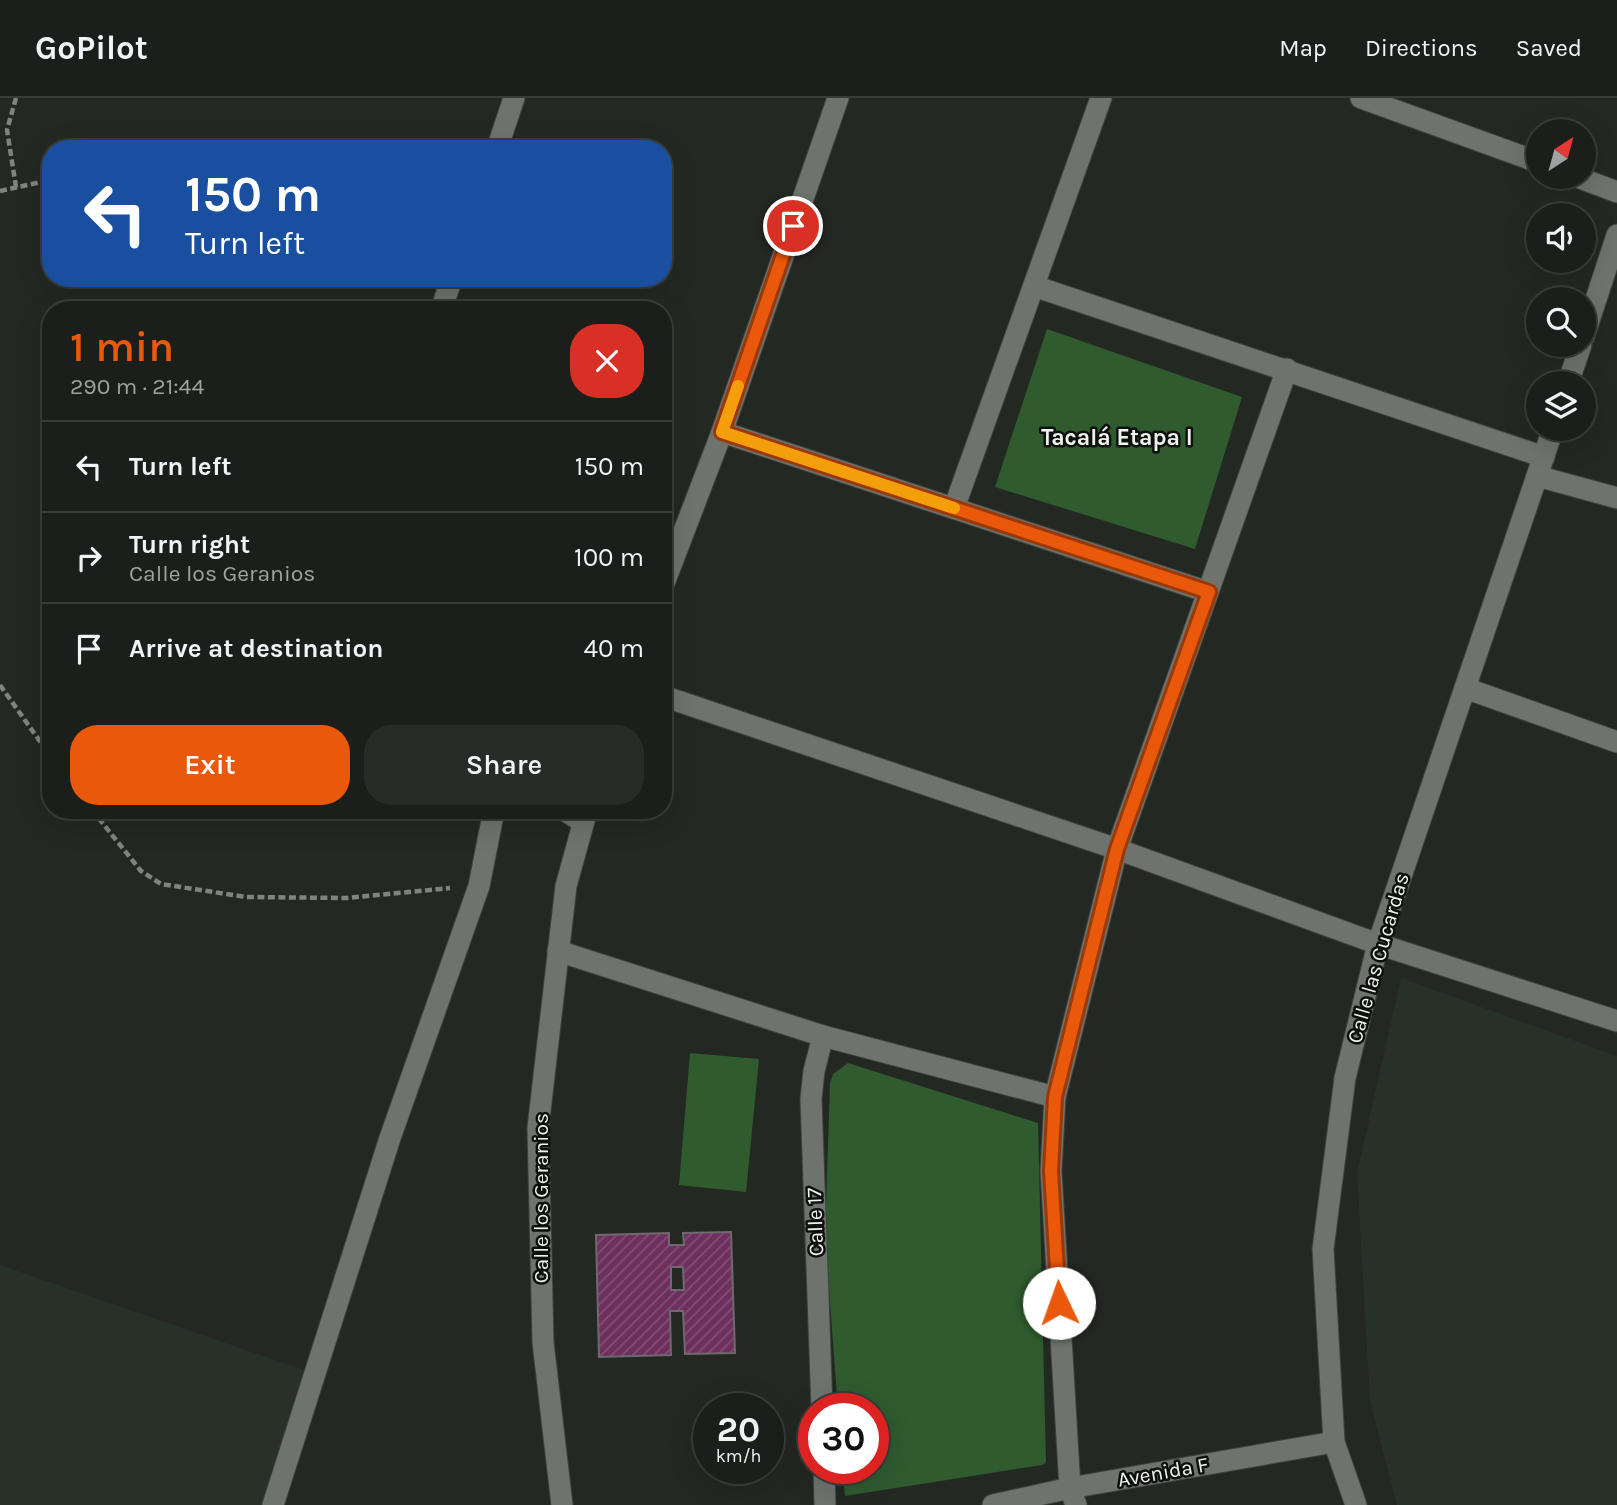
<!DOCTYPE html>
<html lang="en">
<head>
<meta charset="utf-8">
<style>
  body { margin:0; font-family:Karla,sans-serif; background:#282b27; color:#f1f3f6; height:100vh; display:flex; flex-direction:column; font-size:26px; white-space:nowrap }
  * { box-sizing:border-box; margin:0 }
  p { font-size:23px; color:#a0a2a2 }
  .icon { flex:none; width:38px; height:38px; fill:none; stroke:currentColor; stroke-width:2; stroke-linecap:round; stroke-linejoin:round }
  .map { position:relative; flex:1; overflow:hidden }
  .details { position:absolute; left:42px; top:203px; width:630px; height:518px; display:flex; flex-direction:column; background:#1b1e1a; border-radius:28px; box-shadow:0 7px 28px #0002,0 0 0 2px #393c39 }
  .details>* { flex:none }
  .top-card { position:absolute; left:42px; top:42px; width:630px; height:147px; border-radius:28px; box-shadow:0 7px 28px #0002,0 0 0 2px #393c39; background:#1a4fa0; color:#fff; overflow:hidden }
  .needle { width:46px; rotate:36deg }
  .tools { position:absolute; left:1526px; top:21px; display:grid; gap:14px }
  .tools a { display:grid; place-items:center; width:70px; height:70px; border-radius:50%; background:#1b1e1a; box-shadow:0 7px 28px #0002,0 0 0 2px #393c39; font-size:35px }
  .speed { position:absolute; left:693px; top:1295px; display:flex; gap:14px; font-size:35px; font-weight:700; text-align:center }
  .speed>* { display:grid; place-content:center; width:91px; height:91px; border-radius:50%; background:#1b1e1a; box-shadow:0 7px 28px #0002,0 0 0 2px #393c39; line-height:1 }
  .speed small { font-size:18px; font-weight:400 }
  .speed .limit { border:10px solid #d22; background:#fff; color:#111 }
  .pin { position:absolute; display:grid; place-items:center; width:60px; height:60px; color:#fff; margin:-30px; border:4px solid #fff; border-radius:50%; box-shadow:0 2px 7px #0007 }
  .me { position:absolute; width:77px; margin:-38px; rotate:357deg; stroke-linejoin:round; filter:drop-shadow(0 0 5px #0008) }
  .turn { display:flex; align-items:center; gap:24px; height:147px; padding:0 28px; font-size:32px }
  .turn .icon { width:91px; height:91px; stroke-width:2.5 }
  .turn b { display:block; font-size:49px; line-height:60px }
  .round { display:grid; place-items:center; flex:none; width:74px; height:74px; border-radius:28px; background:#282b27 }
  .overview { display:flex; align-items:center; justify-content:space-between; height:119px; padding:0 28px }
  h1 { font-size:42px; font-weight:600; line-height:52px; color:#ea580c }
  .cta { display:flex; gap:14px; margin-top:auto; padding:14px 28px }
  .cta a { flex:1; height:80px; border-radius:28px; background:#ea580c; color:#fff; font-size:28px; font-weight:600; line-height:80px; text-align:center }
  .cta a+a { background:#282b27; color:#f1f3f6 }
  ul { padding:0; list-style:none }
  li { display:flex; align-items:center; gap:21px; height:91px; padding:0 28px; border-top:2px solid #393c39 }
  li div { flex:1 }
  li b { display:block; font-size:26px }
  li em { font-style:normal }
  header { display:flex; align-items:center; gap:42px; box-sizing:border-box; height:98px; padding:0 35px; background:#1b1e1a; border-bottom:2px solid #393c39 }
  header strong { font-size:33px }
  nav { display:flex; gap:38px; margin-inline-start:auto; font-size:24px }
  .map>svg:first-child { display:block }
  .built { fill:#283128 }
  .park { fill:#2f5b2f }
  .building { fill:url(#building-hatch); stroke:#6f696d; stroke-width:2; fill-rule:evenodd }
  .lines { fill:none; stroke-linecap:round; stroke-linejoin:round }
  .street-casing { stroke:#3f423f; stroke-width:23 }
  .secondary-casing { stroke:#3f423f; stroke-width:23 }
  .path { stroke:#80837f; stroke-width:4.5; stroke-dasharray:7 3.5; stroke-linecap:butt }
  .street { stroke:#6e736e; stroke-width:21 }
  .secondary { stroke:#6e736e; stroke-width:21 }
  .route-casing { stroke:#983908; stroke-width:18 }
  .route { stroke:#ea580c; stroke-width:12 }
  .slow { stroke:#f59e0b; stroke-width:12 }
  .labels { text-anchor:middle; stroke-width:5; stroke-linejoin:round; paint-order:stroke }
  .street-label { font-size:21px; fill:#eff2ef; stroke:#0e100e }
  .neighbourhood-label { font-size:23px; font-weight:bold; fill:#eff2ef; stroke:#0e100e }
</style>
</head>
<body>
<header>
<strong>GoPilot</strong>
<nav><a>Map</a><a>Directions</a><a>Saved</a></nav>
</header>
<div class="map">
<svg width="1617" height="1407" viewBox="0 0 1617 1407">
  <defs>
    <pattern id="building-hatch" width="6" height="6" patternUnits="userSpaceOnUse" patternTransform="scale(1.75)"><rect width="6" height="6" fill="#6d305e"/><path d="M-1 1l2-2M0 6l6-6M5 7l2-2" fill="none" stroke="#824e75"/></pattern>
  </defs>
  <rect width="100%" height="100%" fill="#242823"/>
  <g class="built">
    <polygon points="1401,880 1617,958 1617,1407 1397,1407 1370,1303 1357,1075"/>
    <polygon points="0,1167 304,1272 261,1407 0,1407"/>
  </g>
  <g class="park">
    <polygon points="1047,231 1242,299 1195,451 995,389"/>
    <polygon points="690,955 759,961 746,1094 679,1087"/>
    <polygon points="848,965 1038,1025 1046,1365 1042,1367 845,1398 842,1370 873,1370 873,1311 838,1311 825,1138 830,985 833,976"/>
  </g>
  <path class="building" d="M731,1134L735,1255L685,1256L683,1213H670L671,1257L599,1259L596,1137L669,1135V1147H684L683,1135ZM671,1169H683L684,1192H671Z"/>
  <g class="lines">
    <defs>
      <g id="street">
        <polyline points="1361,0 1538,64"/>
        <polyline points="497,51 514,0"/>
        <polyline points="1577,79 1617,94"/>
        <polyline points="1034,188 1544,359"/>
        <polyline points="441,212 452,180"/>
        <polyline points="1584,238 1617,137"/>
        <polyline points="1568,285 1581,247"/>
        <polyline points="722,334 1208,494"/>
        <polyline points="1537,378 1617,400"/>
        <polyline points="954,410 1101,0"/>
        <polyline points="663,488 722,334 838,0"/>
        <polyline points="1465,590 1617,644"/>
        <polyline points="663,598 1117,751 1378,846 1617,923"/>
        <polyline points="564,712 583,724"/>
        <polyline points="558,853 823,938 1055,999"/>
        <polyline points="822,1311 811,1001 814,973 823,938"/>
        <polyline points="824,1370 825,1407"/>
        <polyline points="273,1407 390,1040 479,788 494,712"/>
        <polyline points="562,1407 543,1244 538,1030 566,788 587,712"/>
        <polyline points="1076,1407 1070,1390 1051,1073 1055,999 1117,751 1287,271"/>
        <polyline points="1356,1407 1334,1344 1323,1151 1345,980 1378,846 1553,331"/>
      </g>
      <polyline id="secondary" points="993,1407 1070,1390 1334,1344"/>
    </defs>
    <use href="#street" class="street-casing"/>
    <use href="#secondary" class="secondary-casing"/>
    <g class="path">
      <polyline points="16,0 7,32 16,89"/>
      <polyline points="0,93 41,84"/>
      <polyline points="0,587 51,659"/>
      <polyline points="92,712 141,773 161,786 246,799 347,800 450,790"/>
    </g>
    <use href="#street" class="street"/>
    <use href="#secondary" class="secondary"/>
  </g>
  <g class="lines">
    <defs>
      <polyline id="route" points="793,128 722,334 1209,494 1117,751 1055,999 1051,1073 1059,1205"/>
    </defs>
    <use href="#route" class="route-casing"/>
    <use href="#route" class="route"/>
    <polyline class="slow" points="738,288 722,334 954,410"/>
  </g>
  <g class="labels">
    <g class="street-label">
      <text transform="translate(1378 860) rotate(-74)" y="7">Calle las Cucardas</text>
      <text transform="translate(541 1100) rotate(-90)" y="7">Calle los Geranios</text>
      <text transform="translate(815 1124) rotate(-92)" y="7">Calle 17</text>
      <text transform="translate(1163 1374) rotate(-10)" y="7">Avenida F</text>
    </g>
    <g class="neighbourhood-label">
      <text x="1117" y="347">Tacalá Etapa I</text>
    </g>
  </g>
</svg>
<div class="tools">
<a><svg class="needle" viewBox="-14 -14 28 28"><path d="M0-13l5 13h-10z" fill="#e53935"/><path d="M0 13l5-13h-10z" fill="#a0a2a2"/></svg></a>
<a><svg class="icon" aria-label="sound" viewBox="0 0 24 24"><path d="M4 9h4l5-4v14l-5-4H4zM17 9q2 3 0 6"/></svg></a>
<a><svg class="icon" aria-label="search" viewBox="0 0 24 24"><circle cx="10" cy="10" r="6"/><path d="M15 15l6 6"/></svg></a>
<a><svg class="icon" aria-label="layers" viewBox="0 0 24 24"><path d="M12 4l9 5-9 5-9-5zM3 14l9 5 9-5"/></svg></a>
</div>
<div class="speed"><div>20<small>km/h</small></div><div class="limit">30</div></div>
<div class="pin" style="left:793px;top:128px;background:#d93025"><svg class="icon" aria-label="arrive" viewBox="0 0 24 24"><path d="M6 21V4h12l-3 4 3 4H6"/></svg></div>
<svg class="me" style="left:1059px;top:1205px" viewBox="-20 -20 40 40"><circle r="19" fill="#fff"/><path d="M0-13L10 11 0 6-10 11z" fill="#ea580c"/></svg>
<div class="top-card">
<div class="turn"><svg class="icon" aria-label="left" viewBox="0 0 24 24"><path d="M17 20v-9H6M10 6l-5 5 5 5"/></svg><div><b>150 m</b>Turn left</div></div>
</div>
<section class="details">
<div class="overview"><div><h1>1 min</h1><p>290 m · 21:44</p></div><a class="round" style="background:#d93025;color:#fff"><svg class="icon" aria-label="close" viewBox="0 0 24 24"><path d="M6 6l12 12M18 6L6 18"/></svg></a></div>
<ul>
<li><svg class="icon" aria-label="left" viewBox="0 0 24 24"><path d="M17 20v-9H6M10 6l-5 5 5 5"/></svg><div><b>Turn left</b></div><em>150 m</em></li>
<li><svg class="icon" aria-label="right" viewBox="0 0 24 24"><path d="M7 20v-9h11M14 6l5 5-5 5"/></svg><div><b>Turn right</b><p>Calle los Geranios</p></div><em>100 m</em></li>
<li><svg class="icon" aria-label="arrive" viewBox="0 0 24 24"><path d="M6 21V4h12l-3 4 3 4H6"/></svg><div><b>Arrive at destination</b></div><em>40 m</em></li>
</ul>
<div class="cta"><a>Exit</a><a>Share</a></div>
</section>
</div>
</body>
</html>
